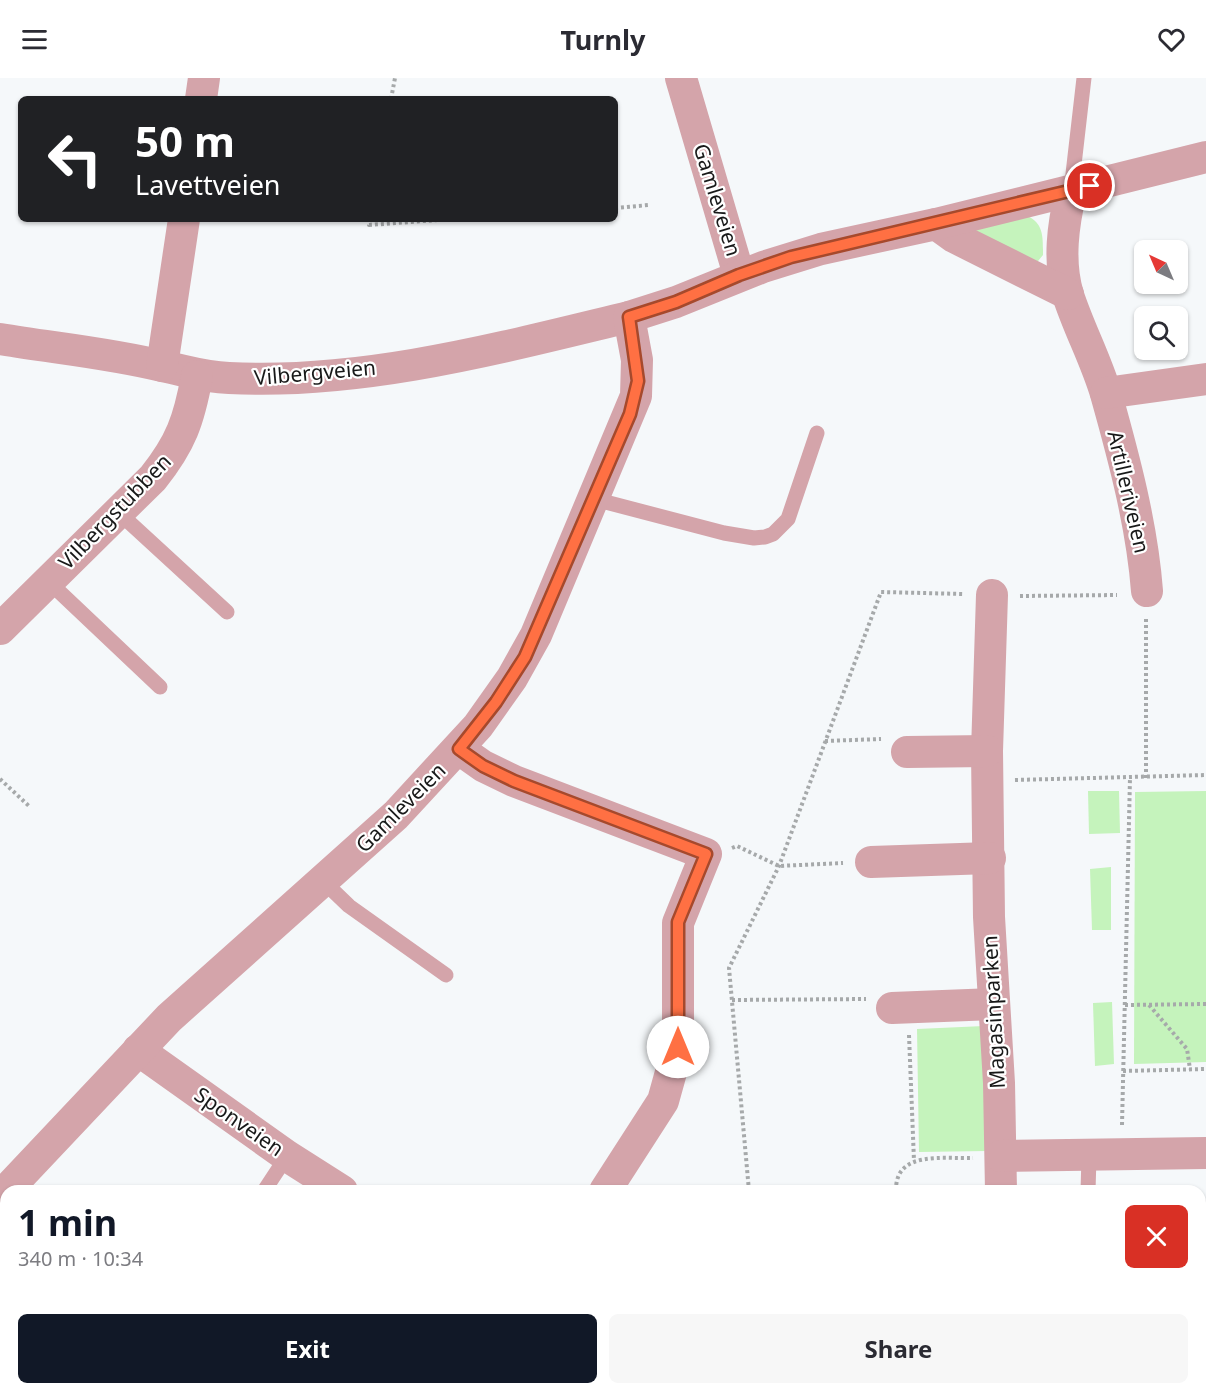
<!DOCTYPE html>
<html lang="en">
<head>
<meta charset="utf-8">
<style>
  body { margin:0; font-family:"Noto Sans",sans-serif; background:#f7f7f7; color:#2b2b33; height:100vh; display:flex; flex-direction:column; font-size:22px; white-space:nowrap }
  * { box-sizing:border-box; margin:0 }
  p { font-size:20px; color:#7c7c81 }
  .icon { flex:none; width:33px; height:33px; fill:none; stroke:currentColor; stroke-width:2; stroke-linecap:round; stroke-linejoin:round }
  .map { position:relative; flex:1; overflow:hidden }
  .panel { position:absolute; left:0px; top:1107px; width:1206px; height:210px; display:flex; flex-direction:column; background:#fff; border-radius:18px 18px 0 0; box-shadow:0 2px 4px #0004 }
  .panel>* { flex:none }
  .hud { position:absolute; left:18px; top:18px; width:600px; height:126px; border-radius:9px; box-shadow:0 2px 4px #0004; background:#202124; color:#fff; overflow:hidden }
  .needle { width:39px; rotate:316deg }
  .fabs { position:absolute; left:1134px; top:162px; display:grid; gap:12px }
  .fabs a { display:grid; place-items:center; width:54px; height:54px; border-radius:9px; background:#fff; box-shadow:0 2px 4px #0004; font-size:30px }
  .pin { position:absolute; display:grid; place-items:center; width:51px; height:51px; color:#fff; margin:-26px; border:3px solid #fff; border-radius:50%; box-shadow:0 2px 6px #0007 }
  .me { position:absolute; width:66px; margin:-33px; rotate:0deg; stroke-linejoin:round; filter:drop-shadow(0 0 4px #0008) }
  .turn { display:flex; align-items:center; gap:21px; height:126px; padding:0 18px; font-size:27px }
  .turn .icon { width:78px; height:78px; stroke-width:2.5 }
  .turn b { display:block; font-size:42px; line-height:51px }
  .round { display:grid; place-items:center; flex:none; width:63px; height:63px; border-radius:9px; background:#f7f7f7 }
  .overview { display:flex; align-items:center; justify-content:space-between; height:102px; padding:0 18px }
  h1 { font-size:36px; font-weight:700; line-height:45px; color:#111827 }
  .primary-button { display:flex; gap:12px; margin-top:auto; padding:12px 18px }
  .primary-button a { flex:1; height:69px; border-radius:9px; background:#111827; color:#fff; font-size:24px; font-weight:700; line-height:69px; text-align:center }
  .primary-button a+a { background:#f7f7f7; color:#2b2b33 }
  header { display:flex; justify-content:space-between; align-items:center; height:78px; padding:0 18px; background:#fff; font-size:27px; font-weight:700 }
  .map>svg:first-child { display:block }
  .green { fill:#c5f3bc }
  .lines { fill:none; stroke-linecap:round; stroke-linejoin:round }
  .stream { stroke:#40a2df; stroke-width:8 }
  .path { stroke:#a6a9aa; stroke-width:4; stroke-dasharray:3 3; stroke-linecap:butt }
  .lane { stroke:#d4a4aa; stroke-width:15 }
  .street { stroke:#d4a4aa; stroke-width:32 }
  .route-casing { stroke:#a6492c; stroke-width:15 }
  .route { stroke:#ff7043; stroke-width:10 }
  .labels { text-anchor:middle; stroke-width:4.5; stroke-linejoin:round; paint-order:stroke }
  .street-label { font-size:21px; fill:#181919; stroke:#fff }
</style>
</head>
<body>
<header><svg class="icon" aria-label="menu" viewBox="0 0 24 24"><path d="M4 6h16M4 12h16M4 18h16"/></svg>Turnly<svg class="icon" aria-label="heart" viewBox="0 0 24 24"><path d="M12 20l-8-8c-3-5 5-10 8-4 3-6 11-1 8 4z"/></svg></header>
<div class="map">
<svg width="1206" height="1317" viewBox="0 0 1206 1317">
  <rect width="100%" height="100%" fill="#f5f8fa"/>
  <g class="green">
    <path d="M1023,136C1044,144 1043,157 1043,177L1034,188L960,152Z"/>
    <polygon points="1088,713 1119,713 1120,755 1089,756"/>
    <polygon points="1206,713 1206,984 1134,986 1135,714"/>
    <polygon points="1111,789 1111,852 1092,852 1090,791"/>
    <polygon points="1112,924 1114,986 1095,988 1093,925"/>
    <polygon points="984,948 987,1073 919,1074 917,951"/>
    <polygon points="626,1311 706,1311 699,1317 622,1317"/>
    <polygon points="839,1311 935,1311 942,1317 844,1317"/>
  </g>
  <g class="lines">
    <polyline class="stream" points="1162,1311 1162,1317"/>
    <g class="path">
      <polyline points="391,21 395,0"/>
      <polyline points="615,130 649,127"/>
      <polyline points="370,141 369,147 452,141"/>
      <polyline points="1020,518 1117,517"/>
      <polyline points="825,663 881,661"/>
      <polyline points="1146,700 1146,541"/>
      <polyline points="0,701 30,729"/>
      <polyline points="1015,702 1206,697"/>
      <polyline points="732,770 737,768 779,788 843,785"/>
      <polyline points="732,922 866,921"/>
      <polyline points="1125,927 1206,926"/>
      <polyline points="1149,927 1187,971 1190,991"/>
      <polyline points="909,957 914,1083"/>
      <polyline points="1123,993 1206,991"/>
      <polyline points="1122,1047 1130,700"/>
      <polyline points="749,1113 729,890 779,788 881,514 964,516"/>
      <path d="M896,1113C895,1072 943,1081 973,1080"/>
      <polyline points="1200,1274 1206,1273"/>
      <polyline points="1139,1311 1139,1317"/>
      <polyline points="1190,1311 1190,1317"/>
    </g>
    <g class="lane">
      <polyline points="1071,113 1084,0"/>
      <polyline points="594,421 724,455 754,460 765,459 773,456 788,441 817,355"/>
      <polyline points="117,433 227,534"/>
      <polyline points="48,503 160,609"/>
      <polyline points="323,803 349,828 446,897"/>
      <polyline points="264,1113 287,1078"/>
      <polyline points="1088,1113 1089,1079"/>
    </g>
    <g class="street">
      <polyline points="681,0 739,197"/>
      <polyline points="201,21 204,0"/>
      <path d="M1071,113C1063,147 1058,183 1068,217C1079,251 1096,282 1106,316C1124,380 1142,447 1147,513"/>
      <polyline points="936,146 954,159 1068,216"/>
      <path d="M0,261C54,270 109,275 162,288C187,293 203,299 229,300C363,307 500,270 629,239"/>
      <polyline points="162,288 184,141"/>
      <polyline points="1106,315 1206,301"/>
      <polyline points="992,517 987,673 989,839 999,1005 1001,1113"/>
      <path d="M0,551L153,400C181,365 189,342 197,298"/>
      <polyline points="459,671 483,688 514,703 706,776 678,845 678,969 663,1023 605,1113"/>
      <polyline points="907,674 987,673"/>
      <polyline points="871,784 990,780"/>
      <polyline points="892,930 994,926"/>
      <polyline points="138,972 287,1078 342,1113"/>
      <polyline points="1001,1078 1206,1075"/>
      <polyline points="0,1119 169,940 396,737 478,648 512,600 536,557 636,318 637,282 629,239 676,224 763,189 821,171 936,146 1206,79"/>
      <polyline points="969,1313 969,1311"/>
      <polyline points="292,1317 296,1311"/>
    </g>
  </g>
  <g class="lines">
    <defs>
      <polyline id="route" points="678,969 678,844 706,776 514,703 483,688 459,671 496,624 525,579 630,336 638,303 629,239 676,224 739,197 791,179 1090,108"/>
    </defs>
    <use href="#route" class="route-casing"/>
    <use href="#route" class="route"/>
  </g>
  <g class="labels">
    <g class="street-label">
      <text transform="translate(717 122) rotate(73)" y="7">Gamleveien</text>
      <text transform="translate(315 295) rotate(-5)" y="7">Vilbergveien</text>
      <text transform="translate(1128 414) rotate(77)" y="7">Artilleriveien</text>
      <text transform="translate(115 434) rotate(-46)" y="7">Vilbergstubben</text>
      <text transform="translate(401 730) rotate(-45)" y="7">Gamleveien</text>
      <text transform="translate(994 934) rotate(-93)" y="7">Magasinparken</text>
      <text transform="translate(239 1044) rotate(35)" y="7">Sponveien</text>
    </g>
  </g>
</svg>
<div class="fabs">
<a><svg class="needle" viewBox="-14 -14 28 28"><path d="M0-13l5 13h-10z" fill="#e53935"/><path d="M0 13l5-13h-10z" fill="#7c7c81"/></svg></a>
<a><svg class="icon" aria-label="search" viewBox="0 0 24 24"><circle cx="10" cy="10" r="6"/><path d="M15 15l6 6"/></svg></a>
</div>
<div class="pin" style="left:1090px;top:108px;background:#d93025"><svg class="icon" aria-label="arrive" viewBox="0 0 24 24"><path d="M6 21V4h12l-3 4 3 4H6"/></svg></div>
<svg class="me" style="left:678px;top:969px" viewBox="-20 -20 40 40"><circle r="19" fill="#fff"/><path d="M0-13L10 11 0 6-10 11z" fill="#ff7043"/></svg>
<div class="hud">
<div class="turn"><svg class="icon" aria-label="left" viewBox="0 0 24 24"><path d="M17 20v-9H6M10 6l-5 5 5 5"/></svg><div><b>50 m</b>Lavettveien</div></div>
</div>
<section class="panel">
<div class="overview"><div><h1>1 min</h1><p>340 m · 10:34</p></div><a class="round" style="background:#d93025;color:#fff"><svg class="icon" aria-label="close" viewBox="0 0 24 24"><path d="M6 6l12 12M18 6L6 18"/></svg></a></div>
<div class="primary-button"><a>Exit</a><a>Share</a></div>
</section>
</div>
</body>
</html>
